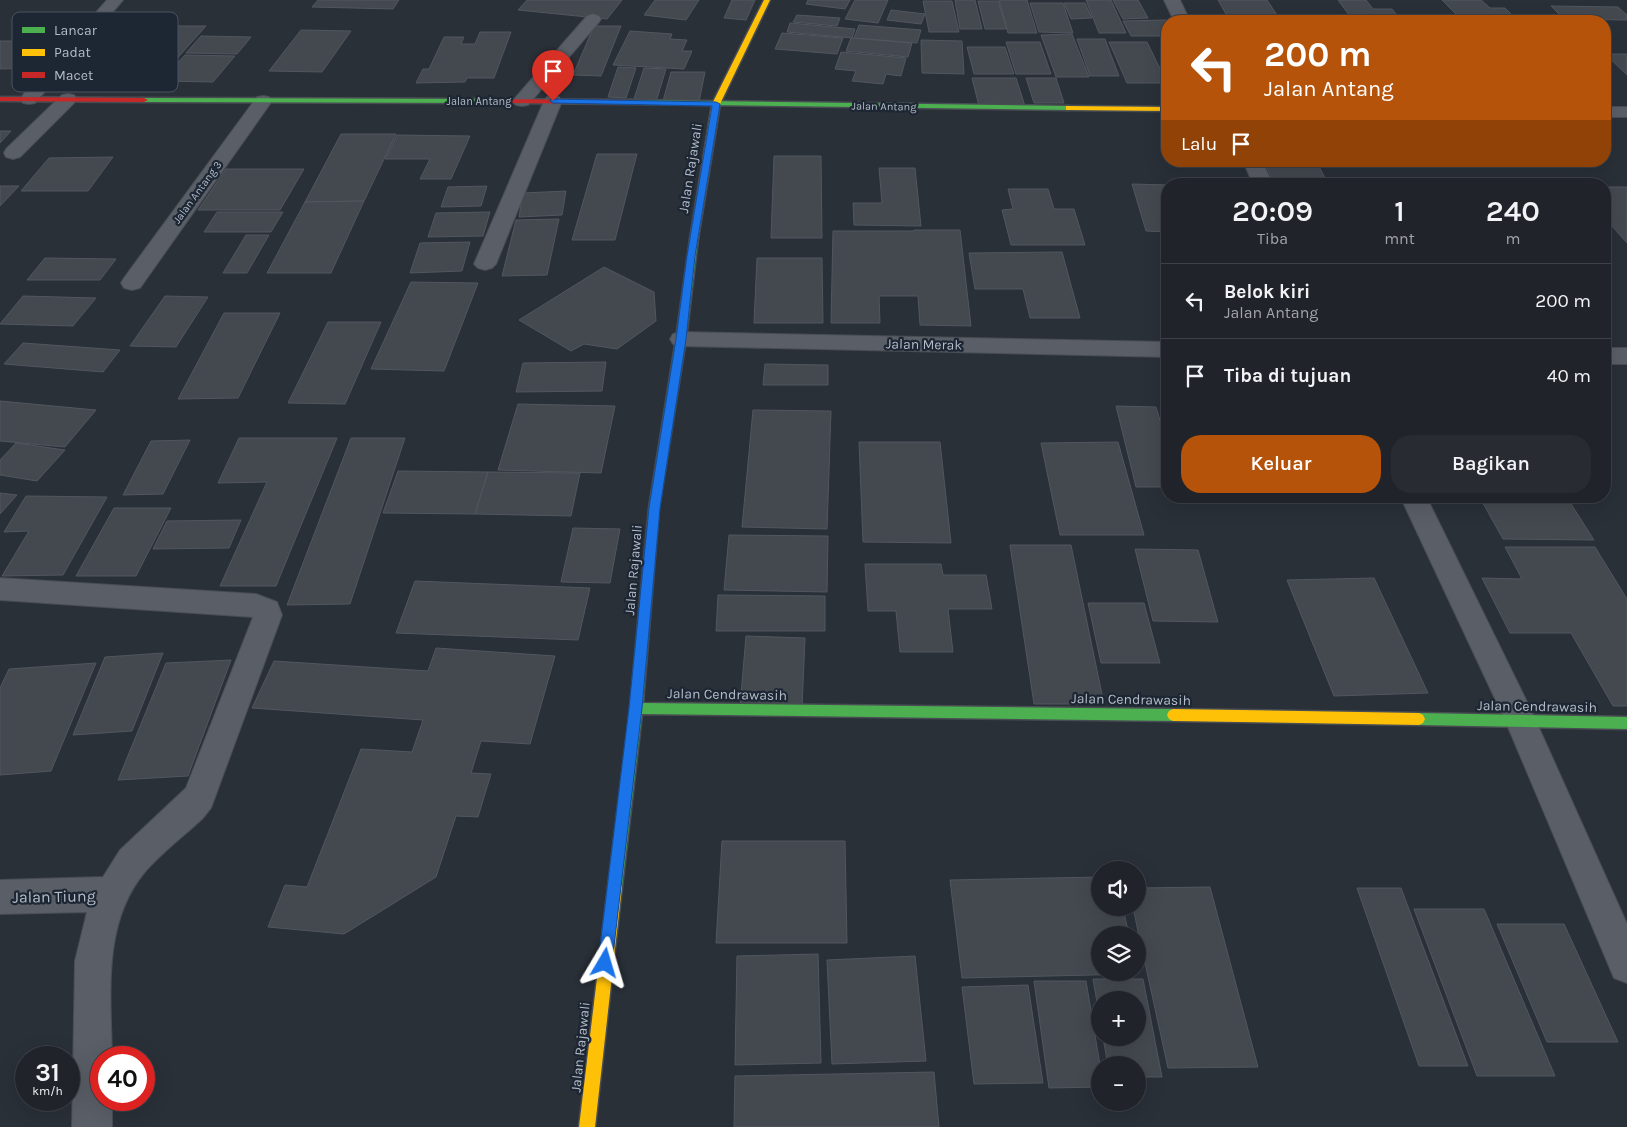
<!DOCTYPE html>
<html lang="id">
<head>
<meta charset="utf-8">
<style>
  body { margin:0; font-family:Karla,sans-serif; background:#282c32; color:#f1f3f6; height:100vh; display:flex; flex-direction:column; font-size:19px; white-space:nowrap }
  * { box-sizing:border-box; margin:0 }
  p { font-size:16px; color:#a2a4a8 }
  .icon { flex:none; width:28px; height:28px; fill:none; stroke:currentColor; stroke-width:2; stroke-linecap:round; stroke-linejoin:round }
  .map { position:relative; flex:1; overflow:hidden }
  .panel { position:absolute; left:1161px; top:178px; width:450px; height:325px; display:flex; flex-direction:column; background:#20242a; border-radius:20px; box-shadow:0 5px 20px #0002,0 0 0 1px #3d4147 }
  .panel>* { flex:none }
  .top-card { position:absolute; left:1161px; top:15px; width:450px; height:152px; border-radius:20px; box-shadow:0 5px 20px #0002,0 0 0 1px #3d4147; background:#b45309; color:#fff; overflow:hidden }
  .fabs { position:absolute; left:1091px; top:861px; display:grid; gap:10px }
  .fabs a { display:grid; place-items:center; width:55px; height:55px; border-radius:50%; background:#20242a; box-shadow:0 5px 20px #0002,0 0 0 1px #3d4147; font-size:25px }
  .speed { position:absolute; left:15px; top:1046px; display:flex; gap:10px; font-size:25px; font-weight:700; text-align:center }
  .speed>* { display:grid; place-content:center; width:65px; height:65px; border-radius:50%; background:#20242a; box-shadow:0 5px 20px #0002,0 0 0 1px #3d4147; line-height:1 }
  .speed small { font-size:12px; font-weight:400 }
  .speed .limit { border:8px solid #d22; background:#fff; color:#111 }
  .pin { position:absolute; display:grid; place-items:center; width:42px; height:42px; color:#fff; margin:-51px -21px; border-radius:50% 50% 50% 0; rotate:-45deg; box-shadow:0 0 5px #0007 }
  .pin .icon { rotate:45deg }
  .me { position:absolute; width:55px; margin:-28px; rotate:7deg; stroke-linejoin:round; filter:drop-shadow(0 0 4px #0008) }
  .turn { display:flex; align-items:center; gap:18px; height:105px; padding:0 20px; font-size:22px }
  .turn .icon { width:65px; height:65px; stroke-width:2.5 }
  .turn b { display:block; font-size:35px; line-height:42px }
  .then { display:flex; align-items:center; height:48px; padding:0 20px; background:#0003; gap:10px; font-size:19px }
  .eta { display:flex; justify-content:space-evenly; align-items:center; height:85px; text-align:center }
  .eta b { font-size:30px; font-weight:600; line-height:35px }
  .action { display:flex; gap:10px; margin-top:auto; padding:10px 20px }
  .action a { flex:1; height:58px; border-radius:20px; background:#b45309; color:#fff; font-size:20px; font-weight:600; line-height:58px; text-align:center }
  .action a+a { background:#282c32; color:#f1f3f6 }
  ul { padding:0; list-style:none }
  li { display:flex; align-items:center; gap:15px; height:75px; padding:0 20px; border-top:1px solid #3d4147 }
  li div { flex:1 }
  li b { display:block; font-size:19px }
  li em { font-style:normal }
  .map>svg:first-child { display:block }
  .building { fill:#444950; stroke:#52575f }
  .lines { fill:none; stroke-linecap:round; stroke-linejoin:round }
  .street-casing { stroke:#484c53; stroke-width:2 }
  .fast-casing { stroke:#484c53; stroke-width:3 }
  .slow-casing { stroke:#484c53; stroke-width:3 }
  .jam-casing { stroke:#484c53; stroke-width:3 }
  .street { fill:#5a5e66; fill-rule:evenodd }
  .fast { fill:#4caf50; fill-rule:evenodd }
  .slow { fill:#ffc107; fill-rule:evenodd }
  .jam { fill:#c62828; fill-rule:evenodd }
  .route { fill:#1a73e8; stroke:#114b97 }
  .labels { text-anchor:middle; stroke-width:4.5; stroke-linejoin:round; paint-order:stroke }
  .far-street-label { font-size:11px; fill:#b4bcc9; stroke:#1d2633 }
  .street-label { font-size:14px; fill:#b4bcc9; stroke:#1d2633 }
  .near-street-label { font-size:16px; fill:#b4bcc9; stroke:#1d2633 }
  .key { fill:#1d2633; stroke:#4a5360; stroke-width:1 }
  .key-label { font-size:14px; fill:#b4bcc9 }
</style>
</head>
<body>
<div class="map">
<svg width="1627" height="1127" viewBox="0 0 1627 1127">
  <rect width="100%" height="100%" fill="#2a3038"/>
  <g class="building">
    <polygon points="318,0 399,0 393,9 312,7"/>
    <polygon points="527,0 622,0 607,19 518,10"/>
    <polygon points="655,0 699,0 686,20 644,15"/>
    <polygon points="732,0 755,0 746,20 724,18"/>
    <polygon points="808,0 850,0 845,9 806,4"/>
    <polygon points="855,0 888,0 878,23 845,19"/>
    <polygon points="955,0 975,0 982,29 960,29"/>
    <polygon points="999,0 1027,0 1037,33 1008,33"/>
    <polygon points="1086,0 1111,0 1126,33 1099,33"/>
    <polygon points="1113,0 1138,0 1148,18 1123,19"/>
    <polygon points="1218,0 1267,0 1281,21 1230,21"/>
    <polygon points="1338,0 1366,0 1373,9 1392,9 1402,21 1336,21 1335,19 1352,19"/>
    <polygon points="1442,0 1481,0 1490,8 1505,8 1518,21 1463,21"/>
    <polygon points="923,1 952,1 959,32 929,32"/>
    <polygon points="978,1 998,1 1007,29 985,29"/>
    <polygon points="1030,3 1063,3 1073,33 1039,32"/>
    <polygon points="1064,3 1085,3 1092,18 1071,19"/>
    <polygon points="1551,6 1618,7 1627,15 1627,20 1564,19"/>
    <polygon points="891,10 925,14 921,24 887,20"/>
    <polygon points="797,15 840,18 837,26 793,22"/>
    <polygon points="1167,20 1168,36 1131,36 1123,21"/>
    <polygon points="790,23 855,29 852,38 787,32"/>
    <polygon points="859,25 921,30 917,43 854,38"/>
    <polygon points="178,26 206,26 165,72 135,71"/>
    <polygon points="594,26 621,26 601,76 573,75"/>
    <polygon points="301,30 351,31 322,72 269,71"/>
    <polygon points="630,31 672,34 670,39 687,40 682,51 692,51 684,69 613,65"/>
    <polygon points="480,32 511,32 494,78 467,78 465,82 416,83 423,69 429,69 444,37 464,37 461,44 475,44"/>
    <polygon points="782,33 843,38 837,54 775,49"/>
    <polygon points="1072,34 1089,77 1056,77 1041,35"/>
    <polygon points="201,36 251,37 237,54 186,53"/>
    <polygon points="851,38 912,43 908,57 846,51"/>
    <polygon points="1077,39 1105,39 1119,76 1090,76"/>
    <polygon points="921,40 962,41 964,74 922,73"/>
    <polygon points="0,41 58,41 31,68 0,69"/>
    <polygon points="1006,42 1040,42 1051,74 1016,74"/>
    <polygon points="1109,42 1147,42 1167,83 1127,83"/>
    <polygon points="967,47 1005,47 1014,74 974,74"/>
    <polygon points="841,52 906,58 901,76 886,74 883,84 852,81 856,71 835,69"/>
    <polygon points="1605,54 1627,54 1627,75"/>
    <polygon points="185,55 235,56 213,82 161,81"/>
    <polygon points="1160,59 1168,59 1168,76"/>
    <polygon points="618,67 636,68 626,98 608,97"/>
    <polygon points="644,68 666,69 656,102 633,102"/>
    <polygon points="671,72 705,72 699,102 663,101"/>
    <polygon points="972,78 1016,78 1025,106 979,106"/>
    <polygon points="1026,78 1056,78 1064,103 1034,103"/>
    <polygon points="0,131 11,131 0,143"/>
    <polygon points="341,134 396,134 364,201 305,202"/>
    <polygon points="397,135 470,136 451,179 420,179 430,159 385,159"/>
    <polygon points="597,154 637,154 615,240 572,240"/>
    <polygon points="774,156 821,156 822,238 771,238"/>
    <polygon points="113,157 88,191 21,191 49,158"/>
    <polygon points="1264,161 1316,161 1325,178 1272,178"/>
    <polygon points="879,168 915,168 921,226 854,225 853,203 882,203"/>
    <polygon points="226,169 304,169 280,210 198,210"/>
    <polygon points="1132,184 1168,185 1168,232 1146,231"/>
    <polygon points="0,186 19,186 0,206"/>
    <polygon points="487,186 481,206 441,207 448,187"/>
    <polygon points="1605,187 1627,187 1627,243 1605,218"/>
    <polygon points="1008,189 1048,189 1054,209 1074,209 1085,245 1011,245 1002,210 1013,209"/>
    <polygon points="566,191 562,215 519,217 523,193"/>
    <polygon points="364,201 331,273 267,273 305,202"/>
    <polygon points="217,212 283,212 271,232 204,232"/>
    <polygon points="490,212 483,236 428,237 436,213"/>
    <polygon points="559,219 547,275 502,276 516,220"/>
    <polygon points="914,230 960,230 971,326 920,325 918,296 879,296 880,323 831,323 833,231 914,231"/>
    <polygon points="246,235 269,235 247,273 223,273"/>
    <polygon points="470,242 462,271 410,273 420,243"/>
    <polygon points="1062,252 1080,318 1030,318 1023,289 975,289 969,253"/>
    <polygon points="45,258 116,259 100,280 27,280"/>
    <polygon points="757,258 822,258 823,323 754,323"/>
    <polygon points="604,267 654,292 656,321 617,349 584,344 571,351 519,320"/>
    <polygon points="411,282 478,283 444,371 371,369"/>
    <polygon points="23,296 96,298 73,326 0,324"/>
    <polygon points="165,296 208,297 176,347 130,346"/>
    <polygon points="224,313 280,313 238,398 178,399"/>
    <polygon points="328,322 381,322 345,404 288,403"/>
    <polygon points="23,343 120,350 103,372 4,364"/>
    <polygon points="606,362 602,391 516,392 523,363"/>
    <polygon points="765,364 828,365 828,385 763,385"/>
    <polygon points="0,401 96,410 65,447 0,441"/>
    <polygon points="518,404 615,406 601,473 498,470"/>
    <polygon points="1116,406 1156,407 1168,448 1168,487 1136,487"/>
    <polygon points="753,410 831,411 827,529 742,527"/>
    <polygon points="239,438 337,438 276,586 220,586 267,482 218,483"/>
    <polygon points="351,438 405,438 350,604 287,605"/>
    <polygon points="190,440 163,494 123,495 151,441"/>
    <polygon points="859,442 940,442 951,543 863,542"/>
    <polygon points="1118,442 1144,535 1060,535 1041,443"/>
    <polygon points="16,443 65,450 37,481 0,475 0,460"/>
    <polygon points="398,471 488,472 475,514 383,513"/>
    <polygon points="488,472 580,473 571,516 475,514"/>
    <polygon points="0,493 17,495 0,514"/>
    <polygon points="26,496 107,497 63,575 2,576 29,531 4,532"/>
    <polygon points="1479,496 1566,496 1594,540 1503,539"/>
    <polygon points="114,508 171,508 136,576 76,576"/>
    <polygon points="241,520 229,548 153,549 167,521"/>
    <polygon points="573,528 620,529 610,583 561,582"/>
    <polygon points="729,535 828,536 827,592 724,590"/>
    <polygon points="1010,545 1071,545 1104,704 1034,704"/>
    <polygon points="1505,547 1595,547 1627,599 1627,706 1613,706 1571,633 1510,633 1482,578 1522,579"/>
    <polygon points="1135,549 1198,550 1218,622 1153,621"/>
    <polygon points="865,564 941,564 943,575 986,575 992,609 948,609 953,652 900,652 896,611 868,611"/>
    <polygon points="1374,578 1428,693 1334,696 1287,580"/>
    <polygon points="415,581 590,588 578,640 396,633"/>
    <polygon points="718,595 825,596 825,631 716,631"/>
    <polygon points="1088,603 1144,603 1160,663 1101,663"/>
    <polygon points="746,636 805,638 802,708 740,706"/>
    <polygon points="436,648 555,656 530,744 481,741 471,773 491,774 478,817 456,816 436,877 344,934 268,927 285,885 307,887 361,749 412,752 423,720 252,708 274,661 428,671"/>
    <polygon points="163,653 132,731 73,735 105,657"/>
    <polygon points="231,660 188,776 118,780 166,663"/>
    <polygon points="96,663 51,771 0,775 0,688 9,669"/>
    <polygon points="722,841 845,841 847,943 716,943"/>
    <polygon points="1100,877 1100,908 1123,908 1129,935 1100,935 1100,972 1137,972 1137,974 962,978 950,880"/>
    <polygon points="1210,887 1258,1067 1168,1068 1133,908 1138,908 1138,888"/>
    <polygon points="1357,888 1401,888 1468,1066 1419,1066"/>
    <polygon points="1414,909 1484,909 1555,1076 1477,1076"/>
    <polygon points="1497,924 1564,924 1618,1042 1547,1042"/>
    <polygon points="818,954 821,1063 735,1065 737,956"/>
    <polygon points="915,956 926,1061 832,1064 827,960"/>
    <polygon points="1093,979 1143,979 1162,1077 1138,1077 1138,1065 1108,1065 1103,1038 1138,1038 1138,1000 1100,1000 1100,1020"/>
    <polygon points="1034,981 1086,981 1100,1065 1100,1087 1049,1088"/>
    <polygon points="1028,985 1043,1083 974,1084 962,987"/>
    <polygon points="934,1072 939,1127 734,1127 735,1076"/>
  </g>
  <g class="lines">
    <defs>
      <g id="street">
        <polygon points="107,0 123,0 35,103 29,104 23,103 20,99 23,95"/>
        <polygon points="1164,0 1180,0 1190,21 1174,21"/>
        <polygon points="593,14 599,16 601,19 599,22 528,105 522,106 516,105 513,101 516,97 587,16"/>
        <polygon points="68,94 74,95 77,99 74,103 20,157 13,159 6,157 4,153 6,149 62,95"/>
        <polygon points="263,96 269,97 272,101 140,288 132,290 124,288 121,283 124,278 257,97"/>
        <polygon points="553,96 559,97 562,101 496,264 492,268 485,270 478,268 474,264 544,101 547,97"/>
        <rect x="1605" y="107" width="22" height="10"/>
        <polygon points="1243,161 1262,161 1273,184 1253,184"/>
        <polygon points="681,332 1168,342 1168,357 681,346 673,344 670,339 673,334"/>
        <rect x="1605" y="348" width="22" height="16"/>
        <polygon points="1400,496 1426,496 1531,710 1627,924 1627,983 1614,978 1505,720"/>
        <path d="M0,578L256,594L277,602L282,615L211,808L203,818C184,836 161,853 144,873C102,924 111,996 112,1058H101V1100H112V1127H72L75,961L87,912L0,914V880L103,877L120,850L186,788L253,617L0,600Z"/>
      </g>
      <g id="fast">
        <polygon points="141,98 491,99 495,101 491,103 144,102 140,100"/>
        <polygon points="629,100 1069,106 1073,108 1069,110 632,104 628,102"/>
        <polygon points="694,236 698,239 686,339 659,508 643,703 1173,709 1177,711 1179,715 1177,719 1173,721 642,714 622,887 620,892 615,894 610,892 608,887 630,708 649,508 676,339 690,239"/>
        <polygon points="1419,713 1627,717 1627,729 1419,725 1415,723 1413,719 1415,715"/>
      </g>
      <g id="slow">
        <polygon points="764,0 770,0 720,104 698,239 694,242 691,241 690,239 712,104"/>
        <polygon points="1066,106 1168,107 1168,111 1069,110 1066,110"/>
        <polygon points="1173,709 1419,713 1423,715 1425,719 1423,723 1419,725 1173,721 1169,719 1167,715 1169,711"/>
        <polygon points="615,880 620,882 622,887 595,1127 579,1127 608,887 610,882"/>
      </g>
      <g id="jam">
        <polygon points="0,97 144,98 148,100 144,102 0,101"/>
        <polygon points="488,99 632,100 636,102 632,104 491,103 488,103"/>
      </g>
    </defs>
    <use href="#street" class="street-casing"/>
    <use href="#fast" class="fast-casing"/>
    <use href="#slow" class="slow-casing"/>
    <use href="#jam" class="jam-casing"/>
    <use href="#street" class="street"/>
    <use href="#fast" class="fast"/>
    <use href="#slow" class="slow"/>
    <use href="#jam" class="jam"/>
  </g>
  <polygon class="route" points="551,99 716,102 720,104 695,256 686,339 660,508 642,708 612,963 610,968 605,970 600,968 598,963 629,708 649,508 676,339 687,256 712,106 553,103 550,101"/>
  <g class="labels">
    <g class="far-street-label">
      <text x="479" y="105">Jalan Antang</text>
      <text transform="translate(884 106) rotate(1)" y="4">Jalan Antang</text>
      <text transform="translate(197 192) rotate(-54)" y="4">Jalan Antang 3</text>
    </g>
    <g class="street-label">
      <text transform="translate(690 168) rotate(-81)" y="5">Jalan Rajawali</text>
      <text transform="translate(924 344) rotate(1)" y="5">Jalan Merak</text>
      <text transform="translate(633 570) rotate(-85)" y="5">Jalan Rajawali</text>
      <text transform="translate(727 694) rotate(1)" y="5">Jalan Cendrawasih</text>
      <text transform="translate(1131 699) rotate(1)" y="5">Jalan Cendrawasih</text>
      <text transform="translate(1537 706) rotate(1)" y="5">Jalan Cendrawasih</text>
      <text transform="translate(580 1047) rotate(-84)" y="5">Jalan Rajawali</text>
    </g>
    <g class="near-street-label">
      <text transform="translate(54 896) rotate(-1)" y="6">Jalan Tiung</text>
    </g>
  </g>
  <rect x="12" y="12" width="166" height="80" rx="8" class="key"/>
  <rect x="22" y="27" width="23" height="6" fill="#4caf50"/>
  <rect x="22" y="49" width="23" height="7" fill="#ffc107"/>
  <rect x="22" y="72" width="23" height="6" fill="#c62828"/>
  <g class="key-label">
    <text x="54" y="35">Lancar</text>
    <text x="54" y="57">Padat</text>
    <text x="54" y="80">Macet</text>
  </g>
</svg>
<div class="fabs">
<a><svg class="icon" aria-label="sound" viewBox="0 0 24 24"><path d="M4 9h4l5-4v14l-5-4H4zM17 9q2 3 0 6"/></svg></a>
<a><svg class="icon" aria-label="layers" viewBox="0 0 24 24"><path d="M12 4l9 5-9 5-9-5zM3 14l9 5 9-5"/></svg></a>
<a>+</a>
<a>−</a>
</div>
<div class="speed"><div>31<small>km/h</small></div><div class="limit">40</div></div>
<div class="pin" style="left:553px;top:101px;background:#d93025"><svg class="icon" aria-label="arrive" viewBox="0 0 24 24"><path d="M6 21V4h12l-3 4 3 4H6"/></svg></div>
<svg class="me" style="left:605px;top:963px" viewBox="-20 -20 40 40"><path d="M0-17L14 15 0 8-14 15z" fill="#1a73e8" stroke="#fff" stroke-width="4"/></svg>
<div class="top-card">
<div class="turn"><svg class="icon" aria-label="left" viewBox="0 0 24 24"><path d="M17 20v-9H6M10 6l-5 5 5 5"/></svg><div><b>200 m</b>Jalan Antang</div></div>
<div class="then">Lalu<svg class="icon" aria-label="arrive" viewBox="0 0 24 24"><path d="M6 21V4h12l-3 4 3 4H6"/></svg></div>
</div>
<section class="panel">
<div class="eta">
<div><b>20:09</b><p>Tiba</p></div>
<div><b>1</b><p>mnt</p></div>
<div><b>240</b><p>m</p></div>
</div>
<ul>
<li><svg class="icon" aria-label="left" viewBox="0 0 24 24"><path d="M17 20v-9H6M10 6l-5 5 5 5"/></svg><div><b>Belok kiri</b><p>Jalan Antang</p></div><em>200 m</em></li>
<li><svg class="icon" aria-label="arrive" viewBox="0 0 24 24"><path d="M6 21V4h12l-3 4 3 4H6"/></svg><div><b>Tiba di tujuan</b></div><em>40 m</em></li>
</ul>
<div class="action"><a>Keluar</a><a>Bagikan</a></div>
</section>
</div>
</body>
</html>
